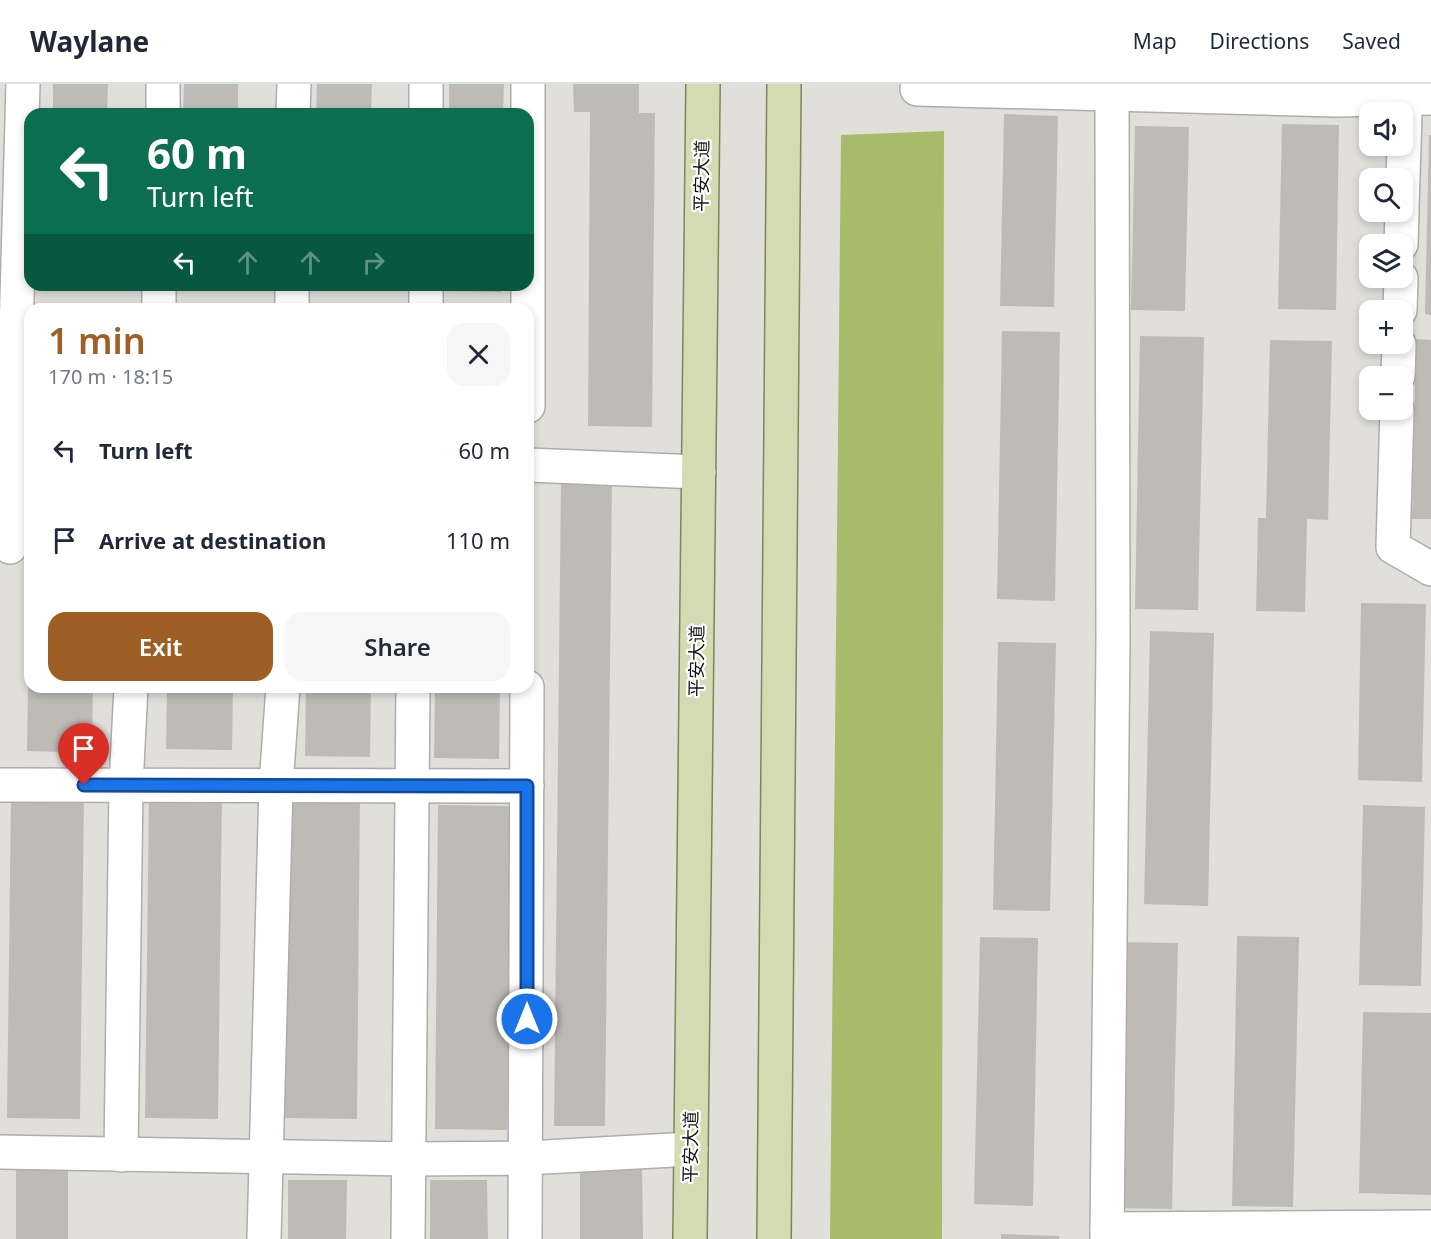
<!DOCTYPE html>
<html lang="en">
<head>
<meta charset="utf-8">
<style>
  body { margin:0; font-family:"Noto Sans","Noto Sans SC",sans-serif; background:#f6f6f7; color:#1f2937; height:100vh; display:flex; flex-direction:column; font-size:22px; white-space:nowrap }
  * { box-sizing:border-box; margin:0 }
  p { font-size:20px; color:#747a83 }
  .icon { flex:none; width:33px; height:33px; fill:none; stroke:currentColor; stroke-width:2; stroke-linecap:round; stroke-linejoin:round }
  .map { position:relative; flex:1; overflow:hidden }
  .panel { position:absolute; left:24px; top:219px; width:510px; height:390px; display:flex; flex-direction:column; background:#fff; border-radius:18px; box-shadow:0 3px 9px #0003 }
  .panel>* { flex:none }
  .banner { position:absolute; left:24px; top:24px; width:510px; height:183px; border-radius:18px; box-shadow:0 3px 9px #0003; background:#0b6e4f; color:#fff; overflow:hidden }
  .fabs { position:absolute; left:1359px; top:18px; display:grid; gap:12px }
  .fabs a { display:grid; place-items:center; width:54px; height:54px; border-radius:12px; background:#fff; box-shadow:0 3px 9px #0003; font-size:30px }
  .pin { position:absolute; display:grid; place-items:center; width:51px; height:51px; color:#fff; margin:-62px -26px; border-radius:50% 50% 50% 0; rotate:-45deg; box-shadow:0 0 6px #0007 }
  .pin .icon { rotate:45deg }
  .me { position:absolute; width:66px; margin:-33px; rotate:0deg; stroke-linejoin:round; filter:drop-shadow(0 0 4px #0008) }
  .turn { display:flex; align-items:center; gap:21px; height:126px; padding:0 24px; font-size:27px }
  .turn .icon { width:78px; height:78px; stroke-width:2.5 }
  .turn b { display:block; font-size:42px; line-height:51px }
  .lanes { display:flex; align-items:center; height:57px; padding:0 24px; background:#0003; justify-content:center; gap:30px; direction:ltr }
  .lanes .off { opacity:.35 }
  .round { display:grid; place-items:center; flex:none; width:63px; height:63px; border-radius:18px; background:#f6f6f7 }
  .head { display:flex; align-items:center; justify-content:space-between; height:102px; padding:0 24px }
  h1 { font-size:36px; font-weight:600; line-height:45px; color:#9e5f26 }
  .primary-button { display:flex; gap:12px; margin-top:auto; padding:12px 24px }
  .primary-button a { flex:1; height:69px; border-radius:18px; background:#9e5f26; color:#fff; font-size:24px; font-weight:600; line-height:69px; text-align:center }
  .primary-button a+a { background:#f6f6f7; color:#1f2937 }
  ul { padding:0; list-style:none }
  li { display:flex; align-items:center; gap:18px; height:90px; padding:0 24px }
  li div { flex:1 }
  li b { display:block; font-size:22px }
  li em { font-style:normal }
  header { display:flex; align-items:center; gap:36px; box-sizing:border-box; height:84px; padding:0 30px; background:#fff; border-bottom:2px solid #e0e1e3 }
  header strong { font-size:28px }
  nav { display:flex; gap:33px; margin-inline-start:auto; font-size:21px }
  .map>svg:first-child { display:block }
  .green { fill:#a8bb6b }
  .building { fill:#bebbb7 }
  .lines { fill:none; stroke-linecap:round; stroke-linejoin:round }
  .minor-casing { stroke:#afada9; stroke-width:36 }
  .major-casing { stroke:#7f8559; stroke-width:36 }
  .minor { stroke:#fff; stroke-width:33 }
  .major { stroke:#d4dab2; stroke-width:33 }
  .route-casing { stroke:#114b97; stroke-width:15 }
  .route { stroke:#1a73e8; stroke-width:10 }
  .labels { text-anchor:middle; stroke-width:4.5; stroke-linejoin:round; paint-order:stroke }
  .street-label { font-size:18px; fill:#151413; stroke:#fff }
</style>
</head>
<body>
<header>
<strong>Waylane</strong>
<nav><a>Map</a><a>Directions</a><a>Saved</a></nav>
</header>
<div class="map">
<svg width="1431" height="1155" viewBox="0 0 1431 1155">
  <rect width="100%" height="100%" fill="#e1dfda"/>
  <polygon class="green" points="944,47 942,1155 830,1155 841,51"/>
  <g class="building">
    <polygon points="53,0 108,0 107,30 53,30"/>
    <polygon points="184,0 238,0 238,30 183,30"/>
    <polygon points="317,0 372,0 371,30 316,30"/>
    <polygon points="449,0 504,0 503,30 449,30"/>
    <polygon points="573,0 639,0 639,29 655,29 652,343 588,342 590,28 574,28"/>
    <polygon points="1004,30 1058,32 1054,223 1000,222"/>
    <polygon points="1282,40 1339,41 1336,226 1278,225"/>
    <polygon points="1135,42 1189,43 1185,227 1131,226"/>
    <polygon points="1429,51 1431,51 1431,231 1425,230"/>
    <polygon points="314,201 369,201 369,205 314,204"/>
    <polygon points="446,201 501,201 501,208 446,207"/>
    <polygon points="1002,247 1060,248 1055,517 997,515"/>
    <polygon points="1140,252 1204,253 1198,526 1135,525"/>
    <polygon points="1416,255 1431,256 1431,435 1412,435"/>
    <polygon points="1270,256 1332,257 1328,436 1307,435 1305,528 1256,527 1258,434 1266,434"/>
    <polygon points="561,396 612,397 605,1042 554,1042"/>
    <polygon points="1361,519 1426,520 1422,698 1358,696"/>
    <polygon points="1150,547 1214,549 1208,822 1144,820"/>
    <polygon points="998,558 1056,559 1050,827 993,826"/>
    <polygon points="28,603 93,603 92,669 27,667"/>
    <polygon points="167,603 233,603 232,666 166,665"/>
    <polygon points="306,603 371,603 370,673 305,672"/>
    <polygon points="435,603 500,603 499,675 434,674"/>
    <polygon points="288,709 360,710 357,1035 284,1034"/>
    <polygon points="11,710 84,711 80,1035 7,1034"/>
    <polygon points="149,710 222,711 218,1035 145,1034"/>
    <polygon points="438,721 511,722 507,1046 435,1045"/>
    <polygon points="1363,721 1425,723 1421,902 1359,901"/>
    <polygon points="1237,852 1299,853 1293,1123 1232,1122"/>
    <polygon points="980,853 1038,854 1033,1122 974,1120"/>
    <polygon points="1116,858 1178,859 1172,1125 1110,1124"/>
    <polygon points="1363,928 1431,929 1431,1111 1359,1109"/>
    <polygon points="580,1082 642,1082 643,1155 580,1155"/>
    <rect x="16" y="1086" width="52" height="69"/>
    <polygon points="288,1096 347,1096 346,1155 288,1155"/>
    <polygon points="430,1096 487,1096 488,1155 430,1155"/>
    <polygon points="1001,1150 1059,1152 1059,1155 1001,1155"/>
  </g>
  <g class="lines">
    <defs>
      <g id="minor">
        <polyline points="917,5 1336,16 1431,14"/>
        <polyline points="163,30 163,0"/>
        <polyline points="293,30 294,0"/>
        <polyline points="426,30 426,0"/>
        <polyline points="1402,124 1406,0"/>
        <polyline points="1401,160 1402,128"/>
        <polyline points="159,225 159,201"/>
        <polyline points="292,225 292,201"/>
        <polyline points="426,225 426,201"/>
        <polyline points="1400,226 1401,194"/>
        <polyline points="1398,292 1399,260"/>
        <polyline points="528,322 528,0"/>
        <polyline points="1397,326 1393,463 1431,485"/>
        <polyline points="528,381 699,388"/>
        <polyline points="10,463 23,0"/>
        <polyline points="0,701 527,702"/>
        <polyline points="0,1068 409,1075 527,1074 691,1065"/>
        <polyline points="121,1071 126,701 131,603"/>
        <polyline points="1107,1145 1431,1143"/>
        <polyline points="264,1155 276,701 283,603"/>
        <polyline points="408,1155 413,603"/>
        <polyline points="525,1155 527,603"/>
        <polyline points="1107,1155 1113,556 1112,10"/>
      </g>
      <g id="major">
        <polyline points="690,1155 703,0"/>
        <polyline points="774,1155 784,0"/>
      </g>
    </defs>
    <use href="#minor" class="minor-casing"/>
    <use href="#major" class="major-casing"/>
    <use href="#minor" class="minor"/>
    <use href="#major" class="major"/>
  </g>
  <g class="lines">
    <defs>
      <polyline id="route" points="84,701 527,702 527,935"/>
    </defs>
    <use href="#route" class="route-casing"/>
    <use href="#route" class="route"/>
  </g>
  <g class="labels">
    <g class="street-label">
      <text transform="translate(702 92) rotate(-89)" y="6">平安大道</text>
      <text transform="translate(697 577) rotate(-89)" y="6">平安大道</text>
      <text transform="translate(691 1063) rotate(-89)" y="6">平安大道</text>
    </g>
  </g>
</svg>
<div class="fabs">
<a><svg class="icon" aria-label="sound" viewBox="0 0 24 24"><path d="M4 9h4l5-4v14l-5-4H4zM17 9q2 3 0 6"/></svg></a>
<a><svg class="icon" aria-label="search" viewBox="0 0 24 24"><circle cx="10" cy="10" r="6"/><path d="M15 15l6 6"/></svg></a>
<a><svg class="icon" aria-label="layers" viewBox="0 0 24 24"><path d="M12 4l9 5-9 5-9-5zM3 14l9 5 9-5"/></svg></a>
<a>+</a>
<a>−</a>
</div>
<div class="pin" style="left:84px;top:701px;background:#d93025"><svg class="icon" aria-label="arrive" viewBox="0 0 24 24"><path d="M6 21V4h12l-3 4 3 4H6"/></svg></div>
<svg class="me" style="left:527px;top:935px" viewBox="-20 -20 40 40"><circle r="17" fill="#1a73e8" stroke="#fff" stroke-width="3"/><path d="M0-11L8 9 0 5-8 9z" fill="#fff"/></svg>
<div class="banner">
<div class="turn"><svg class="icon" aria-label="left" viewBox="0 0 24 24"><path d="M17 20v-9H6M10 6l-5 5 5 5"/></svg><div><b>60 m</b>Turn left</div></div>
<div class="lanes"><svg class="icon" aria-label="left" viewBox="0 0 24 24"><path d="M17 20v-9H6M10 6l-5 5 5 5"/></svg><svg class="icon off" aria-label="ahead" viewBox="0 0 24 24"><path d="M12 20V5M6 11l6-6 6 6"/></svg><svg class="icon off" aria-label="ahead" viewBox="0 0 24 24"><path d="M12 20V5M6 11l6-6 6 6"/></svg><svg class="icon off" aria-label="right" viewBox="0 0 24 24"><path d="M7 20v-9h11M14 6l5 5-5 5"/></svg></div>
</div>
<section class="panel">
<div class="head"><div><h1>1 min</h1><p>170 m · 18:15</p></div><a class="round"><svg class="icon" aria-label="close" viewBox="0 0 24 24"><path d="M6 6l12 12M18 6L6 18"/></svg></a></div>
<ul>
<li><svg class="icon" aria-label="left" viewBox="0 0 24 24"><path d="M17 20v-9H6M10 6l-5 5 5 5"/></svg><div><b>Turn left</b></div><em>60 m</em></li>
<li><svg class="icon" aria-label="arrive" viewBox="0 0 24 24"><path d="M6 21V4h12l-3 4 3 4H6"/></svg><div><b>Arrive at destination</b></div><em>110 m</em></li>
</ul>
<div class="primary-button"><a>Exit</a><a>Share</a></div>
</section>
</div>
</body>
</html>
